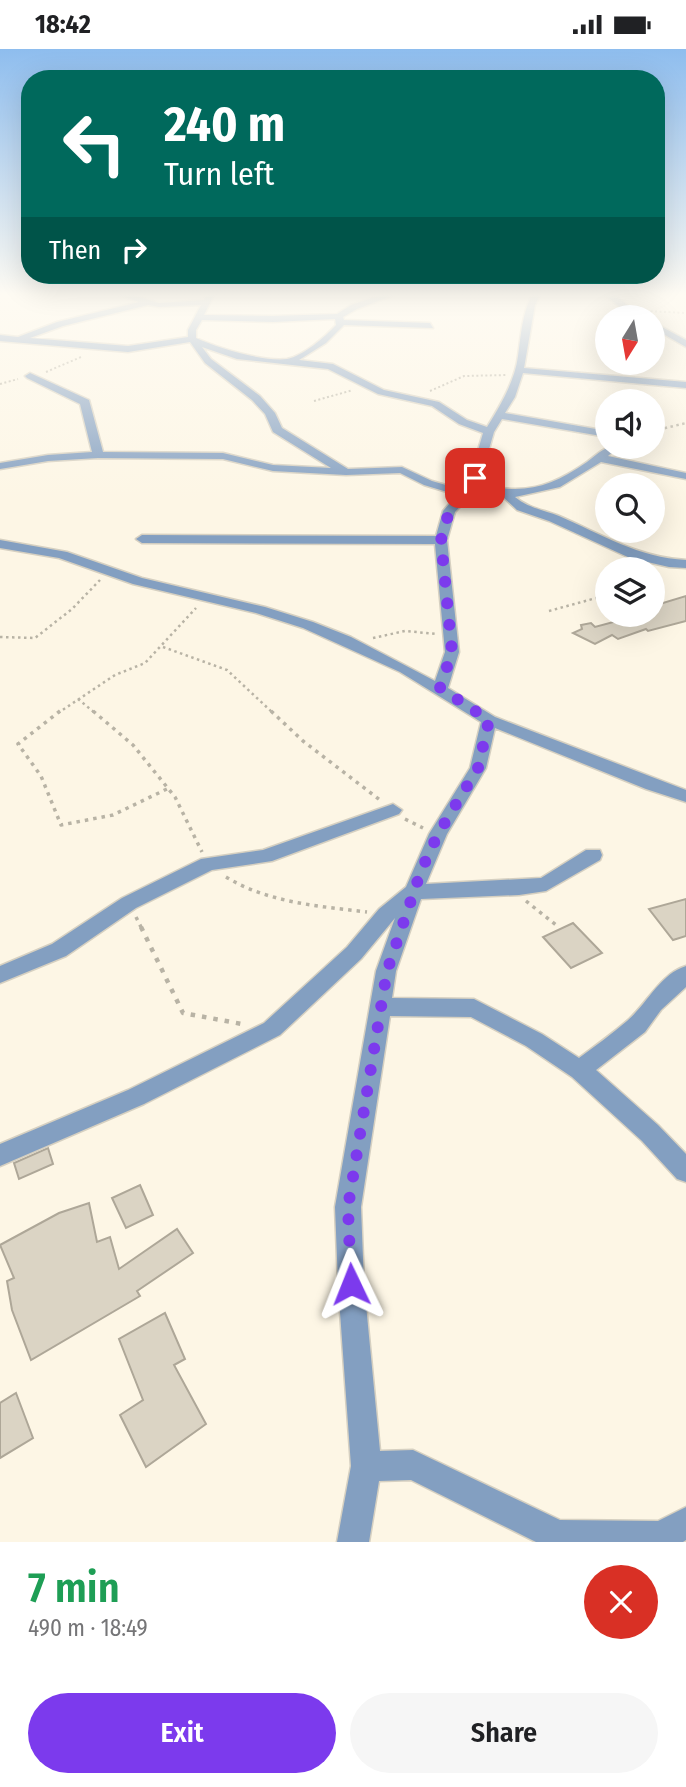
<!DOCTYPE html>
<html lang="en">
<head>
<meta charset="utf-8">
<style>
  body { margin:0; font-family:"Fira Sans Condensed",sans-serif; background:#f6f6f6; color:#202124; height:100vh; display:flex; flex-direction:column; font-size:26px; white-space:nowrap }
  * { box-sizing:border-box; margin:0 }
  p { font-size:23px; color:#757577 }
  .icon { flex:none; width:38px; height:38px; fill:none; stroke:currentColor; stroke-width:2; stroke-linecap:round; stroke-linejoin:round }
  .map { position:relative; height:1493px; overflow:hidden }
  .details { display:flex; flex-direction:column; background:#fff; flex:1 }
  .details>* { flex:none }
  .guide { position:absolute; left:21px; top:21px; width:644px; height:214px; border-radius:28px; box-shadow:0 7px 28px #0002; background:#00695c; color:#fff; overflow:hidden }
  .needle { width:46px; rotate:191deg }
  .fabs { position:absolute; left:595px; top:256px; display:grid; gap:14px }
  .fabs a { display:grid; place-items:center; width:70px; height:70px; border-radius:50%; background:#fff; box-shadow:0 7px 28px #0002; font-size:35px }
  .pin { position:absolute; display:grid; place-items:center; width:60px; height:60px; color:#fff; margin:-30px; border-radius:14px; box-shadow:0 4px 10px #0006 }
  .me { position:absolute; width:77px; margin:-38px; rotate:358deg; stroke-linejoin:round; filter:drop-shadow(0 0 5px #0008) }
  .turn { display:flex; align-items:center; gap:24px; height:147px; padding:0 28px; font-size:32px }
  .turn .icon { width:91px; height:91px; stroke-width:2.5 }
  .turn b { display:block; font-size:49px; line-height:60px }
  .then { display:flex; align-items:center; height:66px; padding:0 28px; background:#0003; gap:14px; font-size:26px }
  .round { display:grid; place-items:center; flex:none; width:74px; height:74px; border-radius:37px; background:#f6f6f6 }
  .head { display:flex; align-items:center; justify-content:space-between; height:119px; padding:0 28px }
  h1 { font-size:42px; font-weight:600; line-height:52px; color:#1e9e55 }
  .primary-button { display:flex; gap:14px; margin-top:auto; padding:14px 28px }
  .primary-button a { flex:1; height:80px; border-radius:42px; background:#7c3aed; color:#fff; font-size:28px; font-weight:600; line-height:80px; text-align:center }
  .primary-button a+a { background:#f6f6f6; color:#202124 }
  .status { display:flex; justify-content:space-between; align-items:center; height:49px; padding:0 35px; background:#fff; direction:ltr }
  .status svg { height:19px; fill:currentColor }
  .map>svg:first-child { display:block }
  .building { fill:#dbd4c4; stroke:#aea798; stroke-width:2 }
  .lines { fill:none; stroke-linecap:round; stroke-linejoin:round }
  .minor-casing { stroke:#d6d0c1; stroke-width:3 }
  .path-far3 { stroke:#b8b3a5; stroke-width:2; stroke-dasharray:2 2.5; stroke-linecap:butt }
  .path-far2 { stroke:#b8b3a5; stroke-width:2.5; stroke-dasharray:2.5 3.5; stroke-linecap:butt }
  .path-far1 { stroke:#b8b3a5; stroke-width:3.5; stroke-dasharray:3.5 5; stroke-linecap:butt }
  .path { stroke:#b8b3a5; stroke-width:4.5; stroke-dasharray:4.5 7; stroke-linecap:butt }
  .minor { fill:#839fc1; fill-rule:evenodd }
  .route { stroke:#7c3aed; stroke-width:12; stroke-dasharray:0 21.6 }
</style>
</head>
<body>
<div class="status"><b>18:42</b><svg viewBox="0 0 49 12"><path d="M0 12V9h3v3zM5 12V6h3v6zM10 12V3h3v9zM15 12V0h3v12zM26 1h20v11H26zM47 4h2v5h-2z"/></svg></div>
<div class="map">
<svg width="686" height="1493" viewBox="0 0 686 1493">
  <rect width="100%" height="100%" fill="#fdf6e5"/>
  <g class="building">
    <polygon points="686,547 686,572 648,582 646,580 618,590 612,586 595,595 573,584 582,580 581,576 591,574 595,578 636,567 637,570 653,567 653,557"/>
    <polygon points="686,850 686,887 673,891 649,860"/>
    <polygon points="573,874 602,904 571,919 543,888"/>
    <polygon points="48,1099 53,1115 19,1130 14,1114"/>
    <polygon points="140,1136 153,1166 126,1179 112,1149"/>
    <polygon points="89,1154 97,1193 110,1188 119,1220 177,1180 193,1204 137,1242 140,1247 31,1311 12,1261 7,1232 14,1229 0,1196 59,1164"/>
    <polygon points="165,1264 185,1310 174,1316 206,1375 146,1418 120,1366 143,1351 119,1290"/>
    <polygon points="16,1344 33,1389 0,1409 0,1354"/>
  </g>
  <g class="lines">
    <defs>
      <g id="minor">
        <path d="M119,246H133L159,254L204,251L206,246H214L204,266L273,267L337,265L351,256L381,246H394L357,260L343,268L344,271L430,274L433,279L344,276L326,294L299,311L333,315L384,341L439,353L467,371L487,378C500,357 515,332 518,307C521,286 522,265 532,246H540L535,256L524,319L686,333V339L523,324L515,348L505,364L607,382V388L502,370L494,383L479,435C523,446 550,439 587,413C599,404 604,397 619,397L608,407L686,424V430L601,413L560,438L515,448C528,459 544,461 559,467C601,485 639,509 686,511V519L669,518L630,509L549,472L517,461L502,447L476,441L455,463L447,491L459,603L448,639L495,668L686,741V753L646,740L495,679L486,719L447,785L426,835L541,829L586,801H600L602,806L600,811L546,842L519,846L421,850L396,922L392,949L474,950L542,985L579,1009C595,997 612,985 627,972C647,955 660,925 686,917V938L661,961L645,983L596,1021L658,1076L686,1105V1133L677,1130L642,1092L572,1028L526,997L471,968L390,967L361,1158L364,1235L380,1402L413,1401L560,1471L658,1472L686,1458V1491L683,1493H536L411,1431L379,1432L369,1493H337L351,1417L338,1235L335,1158L376,922L395,869L361,910L280,986L144,1055L0,1117V1095L128,1041L264,974L347,898L379,860L406,838L429,785L470,719L481,673L400,623L303,579L256,564L133,535L59,509L0,499V491L67,503L142,529L265,558L313,573L351,588L435,632L445,603L435,495L142,494L136,490L142,486L436,487L443,462L457,446L424,436L400,424L346,426L273,422L223,410L98,409L48,412L0,420V414L48,406L92,403L80,355L27,329L25,327L30,324L89,351L103,403L223,404L273,416L331,419L273,383L265,365L252,351L205,314L190,293L128,303L0,292V286L18,288L57,273L139,253ZM148,256L159,258L201,256L188,281V288L128,297L30,289L63,277ZM335,270L336,276C325,288 303,307 287,310C263,313 218,299 196,289V281L202,271L273,273ZM202,298L237,310L328,320L378,345L432,357L459,375L483,384L468,436L463,441L432,432L402,418L348,420L282,379L275,364L260,347L211,310Z"/>
        <polygon points="605,246 615,246 642,268 632,268"/>
        <polygon points="653,273 686,291 686,298 653,279"/>
        <polygon points="393,755 402,761 399,765 272,812 212,821 136,859 66,907 0,934 0,917 52,895 122,849 201,810 263,801"/>
      </g>
    </defs>
    <use href="#minor" class="minor-casing"/>
    <g class="path-far3">
      <polyline points="646,262 686,264"/>
      <polyline points="46,323 81,308"/>
      <polyline points="0,335 18,330"/>
      <polyline points="430,342 464,327 507,326"/>
      <polyline points="314,352 353,341"/>
    </g>
    <g class="path-far2">
      <polyline points="653,382 686,374"/>
      <polyline points="549,562 607,546"/>
      <polyline points="0,588 35,589 72,560 100,531"/>
      <polyline points="373,589 405,582 437,585"/>
      <polyline points="163,598 227,621 273,664"/>
      <polyline points="78,650 95,664"/>
      <polyline points="58,664 115,626 145,614 196,559"/>
    </g>
    <g class="path-far1">
      <polyline points="60,662 18,695 41,727 61,776 113,766 169,739"/>
      <polyline points="93,662 133,696 175,748 202,803"/>
      <polyline points="271,662 303,692 380,751"/>
      <polyline points="405,770 423,779"/>
      <path d="M226,828C269,854 318,857 367,863"/>
      <polyline points="526,852 556,876"/>
      <polyline points="136,868 142,880"/>
    </g>
    <polyline class="path" points="141,878 183,964 242,975"/>
    <use href="#minor" class="minor"/>
  </g>
  <linearGradient id="sky" x2="0" y2="1"><stop stop-color="#8ebdee"/><stop offset="0.54" stop-color="#fefbf3"/><stop offset="1" stop-color="#fefbf3" stop-opacity="0"/></linearGradient>
  <rect width="686" height="455" fill="url(#sky)"/>
  <g class="lines">
    <polyline class="route" points="351,1235 348,1158 387,922 421,822 438,785 478,719 489,671 440,639 452,603 441,491 449,463 473,438 475,429"/>
  </g>
</svg>
<div class="fabs">
<a><svg class="needle" viewBox="-14 -14 28 28"><path d="M0-13l5 13h-10z" fill="#e53935"/><path d="M0 13l5-13h-10z" fill="#757577"/></svg></a>
<a><svg class="icon" aria-label="sound" viewBox="0 0 24 24"><path d="M4 9h4l5-4v14l-5-4H4zM17 9q2 3 0 6"/></svg></a>
<a><svg class="icon" aria-label="search" viewBox="0 0 24 24"><circle cx="10" cy="10" r="6"/><path d="M15 15l6 6"/></svg></a>
<a><svg class="icon" aria-label="layers" viewBox="0 0 24 24"><path d="M12 4l9 5-9 5-9-5zM3 14l9 5 9-5"/></svg></a>
</div>
<div class="pin" style="left:475px;top:429px;background:#d93025"><svg class="icon" aria-label="arrive" viewBox="0 0 24 24"><path d="M6 21V4h12l-3 4 3 4H6"/></svg></div>
<svg class="me" style="left:351px;top:1235px" viewBox="-20 -20 40 40"><path d="M0-17L14 15 0 8-14 15z" fill="#7c3aed" stroke="#fff" stroke-width="4"/></svg>
<div class="guide">
<div class="turn"><svg class="icon" aria-label="left" viewBox="0 0 24 24"><path d="M17 20v-9H6M10 6l-5 5 5 5"/></svg><div><b>240 m</b>Turn left</div></div>
<div class="then">Then<svg class="icon" aria-label="right" viewBox="0 0 24 24"><path d="M7 20v-9h11M14 6l5 5-5 5"/></svg></div>
</div>
</div>
<section class="details">
<div class="head"><div><h1>7 min</h1><p>490 m · 18:49</p></div><a class="round" style="background:#d93025;color:#fff"><svg class="icon" aria-label="close" viewBox="0 0 24 24"><path d="M6 6l12 12M18 6L6 18"/></svg></a></div>
<div class="primary-button"><a>Exit</a><a>Share</a></div>
</section>
</body>
</html>
